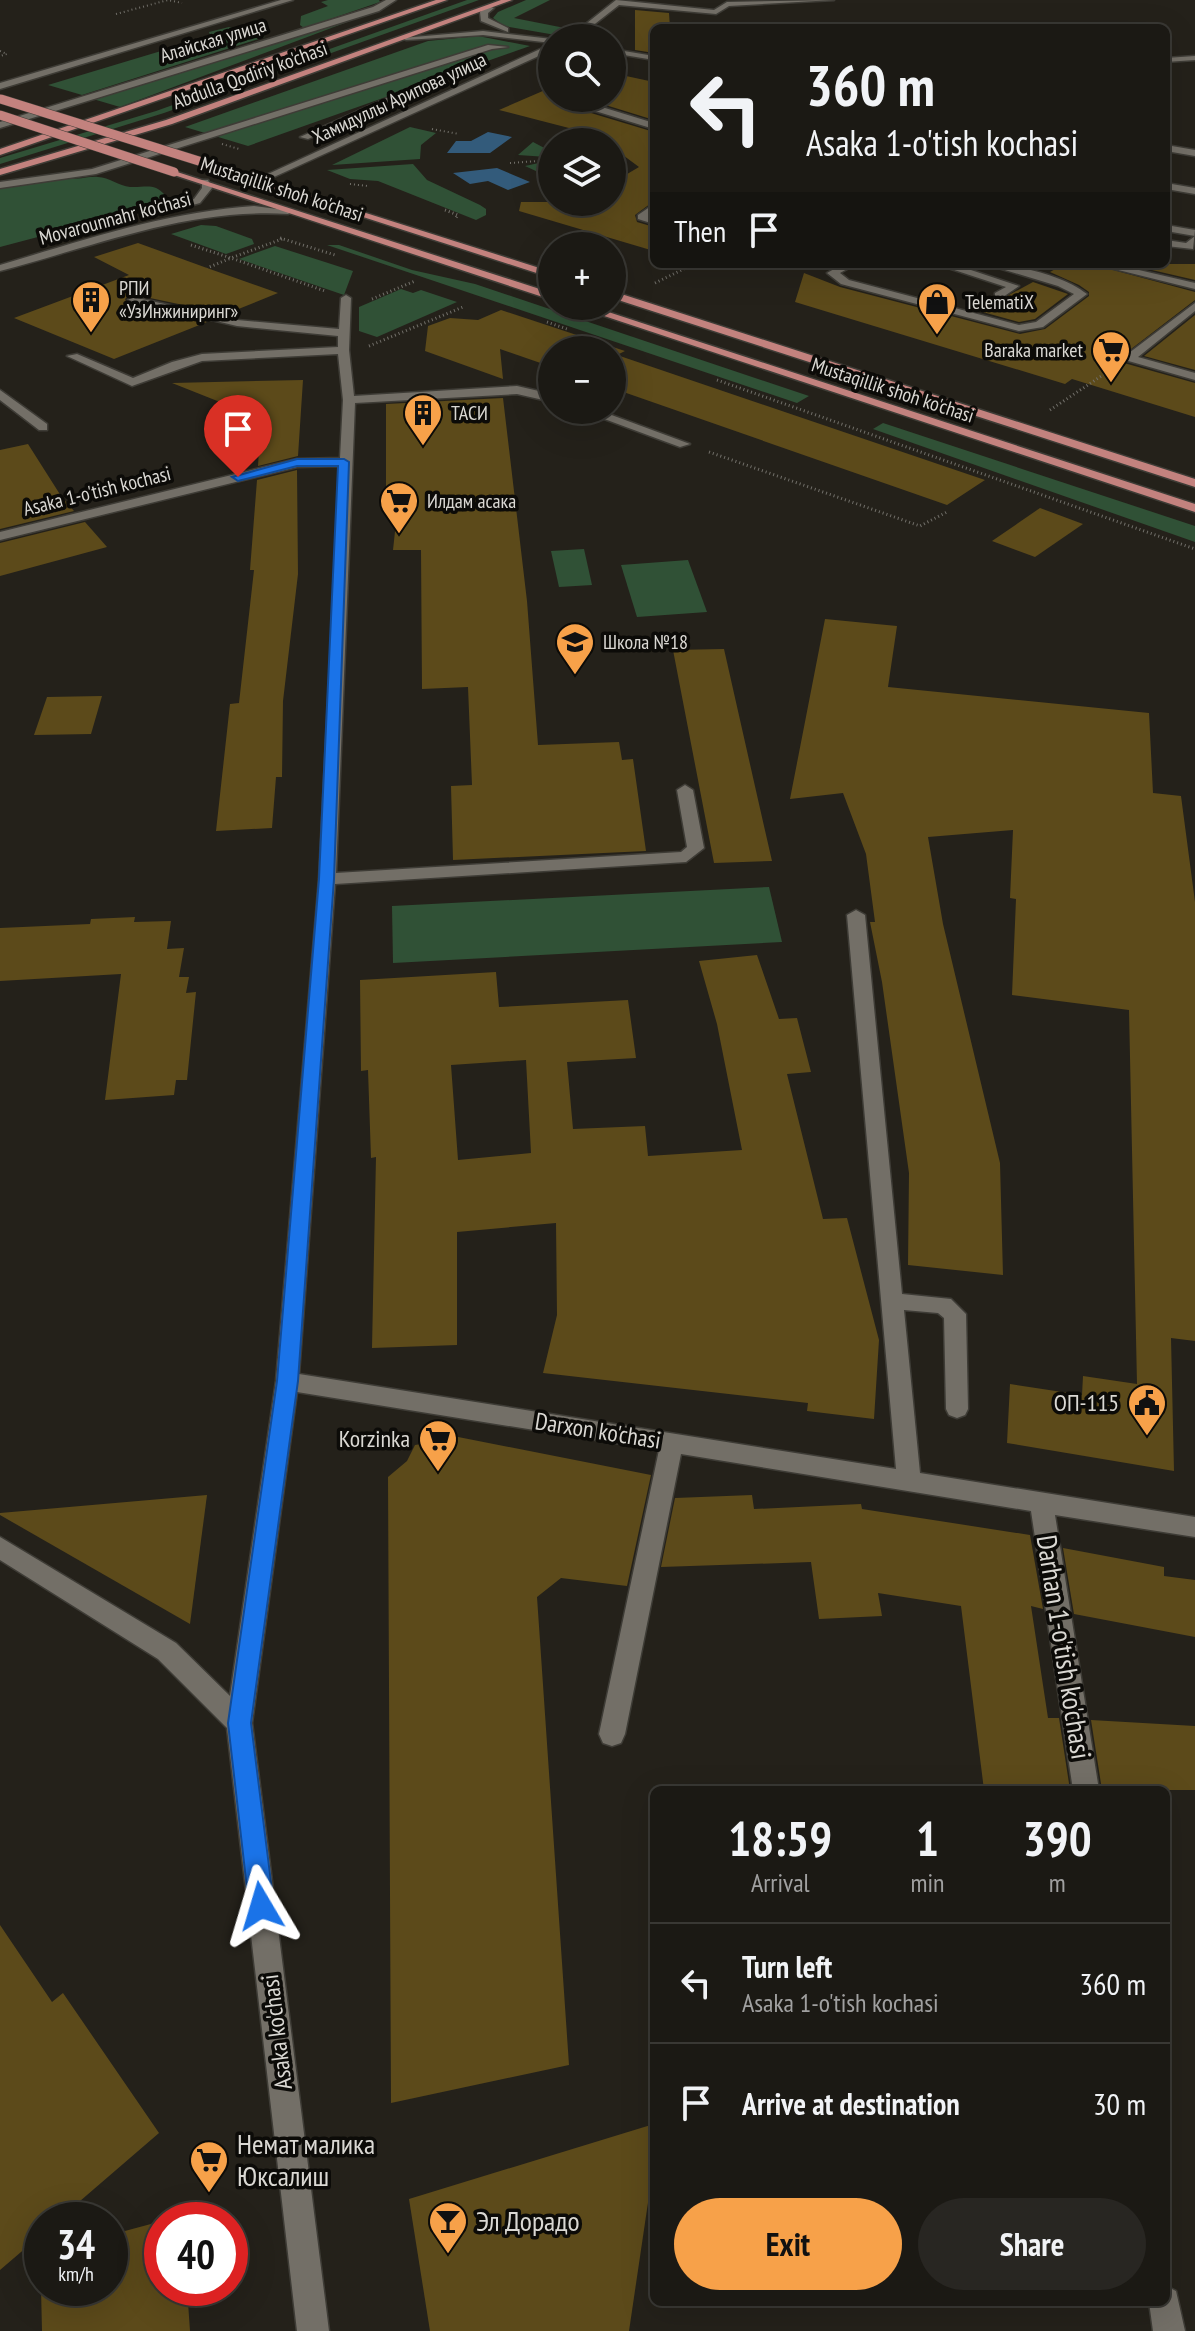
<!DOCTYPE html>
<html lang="en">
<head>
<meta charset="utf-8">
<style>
  body { margin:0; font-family:"PT Sans Narrow",sans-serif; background:#282622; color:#f1f3f6; height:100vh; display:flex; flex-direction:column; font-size:30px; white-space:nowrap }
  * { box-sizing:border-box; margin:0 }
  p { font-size:26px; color:#a0a0a0 }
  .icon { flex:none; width:44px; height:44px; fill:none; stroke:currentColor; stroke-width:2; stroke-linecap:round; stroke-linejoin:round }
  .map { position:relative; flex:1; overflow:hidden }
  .details { position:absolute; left:650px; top:1786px; width:520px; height:520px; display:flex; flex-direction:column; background:#1b1914; border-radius:12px; box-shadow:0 8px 32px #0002,0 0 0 2px #393834 }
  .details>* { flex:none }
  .top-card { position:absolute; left:650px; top:24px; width:520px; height:244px; border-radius:12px; box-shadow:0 8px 32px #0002,0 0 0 2px #393834; background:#1b1914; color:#f1f3f6; overflow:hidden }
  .fabs { position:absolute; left:538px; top:24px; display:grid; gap:16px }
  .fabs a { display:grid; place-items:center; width:88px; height:88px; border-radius:50%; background:#1b1914; box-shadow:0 8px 32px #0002,0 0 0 2px #393834; font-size:40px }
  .speed { position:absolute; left:24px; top:2202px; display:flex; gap:16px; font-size:40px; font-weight:700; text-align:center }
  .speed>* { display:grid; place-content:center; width:104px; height:104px; border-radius:50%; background:#1b1914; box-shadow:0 8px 32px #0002,0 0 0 2px #393834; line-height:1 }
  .speed small { font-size:20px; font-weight:400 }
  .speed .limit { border:12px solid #d22; background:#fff; color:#111 }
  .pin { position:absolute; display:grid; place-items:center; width:68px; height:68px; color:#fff; margin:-82px -34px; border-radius:50% 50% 50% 0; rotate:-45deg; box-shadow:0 0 8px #0007 }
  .pin .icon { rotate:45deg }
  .me { position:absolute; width:88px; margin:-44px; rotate:353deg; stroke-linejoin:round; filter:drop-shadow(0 0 6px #0008) }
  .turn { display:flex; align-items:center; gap:28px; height:168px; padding:0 24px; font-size:36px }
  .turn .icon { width:104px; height:104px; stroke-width:2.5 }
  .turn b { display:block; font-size:56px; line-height:68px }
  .then { display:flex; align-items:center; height:76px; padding:0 24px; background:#0003; gap:16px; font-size:30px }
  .eta { display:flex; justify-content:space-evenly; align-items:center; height:136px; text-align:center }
  .eta b { font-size:48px; font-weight:700; line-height:56px }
  .primary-button { display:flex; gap:16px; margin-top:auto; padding:16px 24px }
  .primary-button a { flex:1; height:92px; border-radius:48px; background:#f7a149; color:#111; font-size:32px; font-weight:700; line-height:92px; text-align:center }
  .primary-button a+a { background:#282622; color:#f1f3f6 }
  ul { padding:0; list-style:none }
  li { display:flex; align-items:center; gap:24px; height:120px; padding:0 24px; border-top:2px solid #393834 }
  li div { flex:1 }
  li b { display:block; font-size:30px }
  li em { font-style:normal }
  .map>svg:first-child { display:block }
  .green { fill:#305136 }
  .water { fill:#335b7b }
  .building { fill:#5c4a1a; fill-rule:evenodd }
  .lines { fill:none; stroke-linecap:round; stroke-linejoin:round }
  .minor-casing { stroke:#3e3c36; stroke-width:3 }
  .major-casing { stroke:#3e3c36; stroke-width:3 }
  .path-far1 { stroke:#72706a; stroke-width:2; stroke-dasharray:1 3; stroke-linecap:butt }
  .path { stroke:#72706a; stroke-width:3; stroke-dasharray:1 3; stroke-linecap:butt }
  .minor { fill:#736f67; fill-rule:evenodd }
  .major { fill:#c3827e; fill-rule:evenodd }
  .major-bridge-casing { stroke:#3e3c36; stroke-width:10; stroke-linecap:butt }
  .path-bridge { stroke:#72706a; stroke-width:2; stroke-dasharray:1 3; stroke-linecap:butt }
  .major-bridge { stroke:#c3827e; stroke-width:9 }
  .route { fill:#1a73e8; stroke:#114b97; stroke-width:2 }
  .labels { text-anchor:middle; stroke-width:7; stroke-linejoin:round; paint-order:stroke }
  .far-street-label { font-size:20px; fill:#dad8d3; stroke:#0c0b08 }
  .far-poi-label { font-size:20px; fill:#dad8d3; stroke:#0c0b08; text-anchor:start }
  .poi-label { font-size:24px; fill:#dad8d3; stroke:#0c0b08; text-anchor:end }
  .street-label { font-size:24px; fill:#dad8d3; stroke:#0c0b08 }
  .near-street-label { font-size:28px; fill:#dad8d3; stroke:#0c0b08 }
  .near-poi-label { font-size:28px; fill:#dad8d3; stroke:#0c0b08; text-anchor:start }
</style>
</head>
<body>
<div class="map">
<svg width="1195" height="2331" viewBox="0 0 1195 2331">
  <rect width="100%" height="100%" fill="#24211a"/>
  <g class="green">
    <polygon points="328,0 379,0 380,2 304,28 300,25 301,16 328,6 321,2"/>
    <polygon points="467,0 479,0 164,113 0,164 0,158 156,111"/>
    <polygon points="526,0 550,0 514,18 575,30 567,37 504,26 493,18 498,12"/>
    <polygon points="366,15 120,107 93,99"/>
    <polygon points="229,27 265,37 82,95 48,85 171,48 194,47 212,41 209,32"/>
    <polygon points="478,36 530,46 248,146 185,127 428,41"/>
    <polygon points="410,127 436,133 421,145 420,159 332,165"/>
    <polygon points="533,142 552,152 552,174 549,177 525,166 548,161 547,157 518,155"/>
    <polygon points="413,164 427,180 480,205 486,209 486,215 476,220 378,181 350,179 327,170"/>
    <path d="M67,177C80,181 86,176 98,177C109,177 119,186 130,187C144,188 154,182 165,195L155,206L0,247V186Z"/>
    <polygon points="201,225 216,226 252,239 254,244 226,254 171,234"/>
    <polygon points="327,245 339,245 412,270 475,284 809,396 797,403"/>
    <polygon points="275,246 353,271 344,295 239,259"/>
    <polygon points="401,289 413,293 421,290 457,302 377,337 359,331 359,307"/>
    <polygon points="883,423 1195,526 1195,542 873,429"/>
    <polygon points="584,549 592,585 559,587 551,551"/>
    <polygon points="688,560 707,612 637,617 621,565"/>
    <polygon points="769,887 782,942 393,963 392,906"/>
  </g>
  <g class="water">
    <polygon points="488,132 512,137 490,153 447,153 456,141 471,141"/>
    <polygon points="497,168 530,182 508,190 488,181 470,184 453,173"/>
  </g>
  <g class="building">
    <polygon points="635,10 669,13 670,28 654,28 654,53 635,50"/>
    <polygon points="612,73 654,82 654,120 599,103 622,90 621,84 612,84"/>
    <polygon points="552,87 552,98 584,98 579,103 581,110 654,132 654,201 635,215 637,222 654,227 654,251 519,211 521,202 612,202 612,183 639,167 612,147 612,142 596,135 499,110"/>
    <polygon points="138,243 207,268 278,293 226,314 131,294 125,299 127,303 207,322 114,359 14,318 129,275 94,257"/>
    <polygon points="1064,264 1091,264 1195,292 1195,300 1122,356 1124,363 1195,383 1195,417 1072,379 1065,384 795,302 804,273 840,287 1020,334 1045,329 1089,296 1089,292 1079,285 1050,272"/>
    <polygon points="1126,264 1195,264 1195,280"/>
    <polygon points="1033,282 1068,294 1035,319 1019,322 979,311"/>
    <polygon points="501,310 625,351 617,355 985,480 947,505 612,388 612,350 552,350 552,367 500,349 503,379 425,351 428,326 450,318 478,320"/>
    <polygon points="1195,315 1195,370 1144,356"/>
    <polygon points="303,380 298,456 258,466 259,449 231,451 235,408 172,383"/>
    <polygon points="503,398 527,601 538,745 619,742 622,760 633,759 646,851 453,860 451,786 472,785 468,687 422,689 421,550 393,550 398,504 386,505 386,404"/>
    <polygon points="28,444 61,496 74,511 0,529 0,450"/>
    <polygon points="297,470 298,574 283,701 282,777 276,777 272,828 216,831 230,704 239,703 254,570 250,570 257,480"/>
    <polygon points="1040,508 1083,524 1035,557 992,541"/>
    <polygon points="85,522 107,547 0,576 0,543"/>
    <polygon points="825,619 897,626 888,687 1149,713 1153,793 1181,796 1195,902 1195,1341 1171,1338 1174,1471 1007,1443 1010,1384 1082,1395 1083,1376 1137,1384 1129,1010 1012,995 1016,899 1010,898 1013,830 928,837 943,924 1000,1163 1003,1275 908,1265 909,1173 882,982 870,922 875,922 866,854 843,793 790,799"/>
    <polygon points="724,649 759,804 772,861 714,863 673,650"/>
    <polygon points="102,696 91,734 34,735 47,697"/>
    <polygon points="135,917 134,922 171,921 167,949 184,948 179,977 189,977 186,993 196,992 187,1080 176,1080 174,1095 105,1100 121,974 0,981 0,928 90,924 91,919"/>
    <path d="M757,955L779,1019L797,1018L811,1072L787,1074L823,1219L847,1218L879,1340L874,1419L807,1411L808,1403L543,1373L557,1315L556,1223L457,1232V1345L372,1348L376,1157L371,1158L368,1070L361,1071L360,980L496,972L499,1007L628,1000L636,1058L567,1062L573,1129L645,1126L648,1156L742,1150L717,1024L699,961ZM526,1060L531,1153L458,1160L451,1065Z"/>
    <polygon points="443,1434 651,1475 627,1586 561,1578 537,1597 569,2065 391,2103 388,1477 407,1461 415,1445 433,1442"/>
    <polygon points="207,1495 190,1624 0,1515 0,1513"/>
    <polygon points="752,1495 754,1509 861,1504 862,1509 1030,1535 1043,1609 1031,1606 1048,1718 1059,1718 1070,1790 984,1790 961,1606 878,1593 882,1616 819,1619 811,1562 661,1567 675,1498"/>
    <polygon points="1063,1548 1164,1567 1164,1576 1195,1580 1195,1637 1074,1614"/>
    <polygon points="1091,1720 1195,1726 1195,1790 1102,1790"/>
    <polygon points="0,1925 52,2002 63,1993 159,2133 58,2220 42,2220 42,2234 0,2270"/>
    <polygon points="654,2124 654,2162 629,2331 430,2331 409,2199"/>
    <polygon points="162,2221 162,2288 187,2288 190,2331 42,2331 41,2288 110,2288 110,2235"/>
  </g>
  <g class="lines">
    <defs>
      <g id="minor">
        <polygon points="281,0 293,0 0,89 0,83"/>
        <polygon points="386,0 396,0 379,11 0,128 0,122 373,7"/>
        <polygon points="616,0 714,10 727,2 834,0 729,6 716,14 619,5 577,38 568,38"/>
        <polygon points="487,6 494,8 488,13 488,18 508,28 508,32 481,21 480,12"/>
        <polygon points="483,31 552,39 552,43 483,35 406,40 402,38"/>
        <polygon points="488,45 508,47 492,49 96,174 0,188 0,182 92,169"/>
        <polygon points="549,45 552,45 552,50 263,182 255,180"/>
        <polygon points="612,49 654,56 654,60 612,53"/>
        <polygon points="1195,56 1195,60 1166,62 1166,58"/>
        <polygon points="418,84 421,89 308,139 300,137"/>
        <polygon points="619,86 619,90 612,93 612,87"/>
        <polygon points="590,98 600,98 592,104 654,123 654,129 582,107 582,103"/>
        <polygon points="1166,145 1195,150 1195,156 1166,151"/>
        <polygon points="202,180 208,180 212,188 200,203 171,211 171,207 194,199 202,188"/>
        <polygon points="1166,183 1195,188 1195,194 1166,189"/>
        <polygon points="654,204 654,212 649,216 654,218 654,224 638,219 638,215"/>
        <path d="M254,206L293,211L288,214C187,208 96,246 0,271V265C84,240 166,212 254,206Z"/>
        <polygon points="1166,225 1195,230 1193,249 1166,246 1166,240 1186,243 1195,236 1166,231"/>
        <path d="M843,264H856L840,273L849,280L1019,325L1036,322L1074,294L1058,286L985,264C1015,264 1063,275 1087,294L1043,327L1019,331L841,284L827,273Z"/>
        <polygon points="936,264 953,264 1019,286 1003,297 995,297 995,293 1006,287"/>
        <polygon points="1094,264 1113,264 1195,283 1195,289"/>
        <polygon points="346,295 351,298 349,350 354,396 517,386 552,394 552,402 517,394 355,403 336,873 681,852 687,847 677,790 685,785 693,790 704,848 686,862 335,884 299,1374 896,1469 847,915 856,910 865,915 902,1294 951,1299 966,1314 968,1409 965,1415 957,1418 949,1415 946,1409 944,1318 938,1313 904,1310 920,1473 1195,1517 1195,1537 1055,1515 1099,1790 1073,1790 1031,1511 681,1454 625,1734 621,1743 612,1746 603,1743 599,1734 659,1450 297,1392 252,1723 329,2331 297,2331 227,1728 158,1659 0,1560 0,1537 176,1643 230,1696 276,1381 319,879 340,466 297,467 0,540 0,532 297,459 340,458 343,400 338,354 202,361 132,386 67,356 77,354 133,378 172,362 202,354 338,347 338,336 237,326 128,300 133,297 237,320 339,329 341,298"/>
        <polygon points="1195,303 1195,311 1138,357 1195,373 1195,380 1125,360 1125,356"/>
        <polygon points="0,390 47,424 47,430 39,430 0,400"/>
        <polygon points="580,410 598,410 690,444 680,447"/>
        <polygon points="1166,2286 1176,2291 1185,2331 1153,2331 1149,2302 1166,2302"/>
      </g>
      <g id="major">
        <polygon points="436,0 447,0 0,155 0,149"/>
        <polygon points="501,0 512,0 172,124 0,175 0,169 166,120"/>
        <polygon points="199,160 552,272 552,278 199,164"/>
        <polygon points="171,170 552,293 552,300 171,174"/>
        <polygon points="612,291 1195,479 1195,487 612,298"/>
        <polygon points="574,306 590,306 1195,504 1195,512"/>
      </g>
    </defs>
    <use href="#minor" class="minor-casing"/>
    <use href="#major" class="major-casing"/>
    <g class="path-far1">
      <polyline points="116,14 168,0 182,3"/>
      <polyline points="0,51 7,54 0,56"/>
      <polyline points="432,129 459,134"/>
      <polyline points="510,163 552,160"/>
      <polyline points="350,184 368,186"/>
    </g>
    <g class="path">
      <polyline points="445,210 458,215 455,219"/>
      <polyline points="280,238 335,255"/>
      <polyline points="282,239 231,258 325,291"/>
      <polyline points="191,245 231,258 207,268"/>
      <polyline points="655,283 694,264"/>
      <polyline points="372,299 415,281"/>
      <polyline points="547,322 567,329"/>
      <polyline points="369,346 463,307"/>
      <polyline points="717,380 1195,549"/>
      <polyline points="1050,410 1109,371"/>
      <polyline points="709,452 920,526 947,512"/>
    </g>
    <use href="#minor" class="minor"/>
    <use href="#major" class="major"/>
    <defs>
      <g id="major-bridge">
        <polyline points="1,99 202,162"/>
        <polyline points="0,115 174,172"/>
      </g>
    </defs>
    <use href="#major-bridge" class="major-bridge-casing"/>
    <polyline class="path-bridge" points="222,144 239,149"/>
    <use href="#major-bridge" class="major-bridge"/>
  </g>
  <polygon class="route" points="297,459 344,459 349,462 334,879 298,1381 251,1723 274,1906 270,1915 261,1918 252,1915 249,1906 228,1723 277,1381 319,879 338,466 297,466 238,481 232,477"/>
  <defs>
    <symbol id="building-pin" viewBox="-11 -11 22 30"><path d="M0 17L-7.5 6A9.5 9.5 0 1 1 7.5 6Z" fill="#f7a149" stroke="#0c0b08"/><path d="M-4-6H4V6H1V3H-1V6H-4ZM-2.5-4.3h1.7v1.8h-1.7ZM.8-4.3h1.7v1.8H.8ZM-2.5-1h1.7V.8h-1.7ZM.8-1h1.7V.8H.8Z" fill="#111"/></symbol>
    <symbol id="shop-pin" viewBox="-11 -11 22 30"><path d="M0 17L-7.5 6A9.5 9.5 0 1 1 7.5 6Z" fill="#f7a149" stroke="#0c0b08"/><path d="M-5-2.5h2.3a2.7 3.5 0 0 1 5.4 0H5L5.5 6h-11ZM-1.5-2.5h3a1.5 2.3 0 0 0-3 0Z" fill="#111"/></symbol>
    <symbol id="supermarket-pin" viewBox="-11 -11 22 30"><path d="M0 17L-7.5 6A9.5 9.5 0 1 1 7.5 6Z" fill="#f7a149" stroke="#0c0b08"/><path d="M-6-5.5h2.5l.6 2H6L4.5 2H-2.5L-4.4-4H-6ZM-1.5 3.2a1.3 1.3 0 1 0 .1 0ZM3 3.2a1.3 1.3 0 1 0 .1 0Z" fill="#111"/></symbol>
    <symbol id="school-pin" viewBox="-11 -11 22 30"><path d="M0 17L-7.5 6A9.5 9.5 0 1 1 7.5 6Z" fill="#f7a149" stroke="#0c0b08"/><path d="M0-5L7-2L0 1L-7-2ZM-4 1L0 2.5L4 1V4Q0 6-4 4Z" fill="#111"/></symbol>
    <symbol id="civic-pin" viewBox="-11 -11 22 30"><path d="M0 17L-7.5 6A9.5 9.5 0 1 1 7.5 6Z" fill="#f7a149" stroke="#0c0b08"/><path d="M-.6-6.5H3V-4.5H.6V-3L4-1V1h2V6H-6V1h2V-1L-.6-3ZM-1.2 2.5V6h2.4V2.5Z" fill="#111"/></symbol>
    <symbol id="bar-pin" viewBox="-11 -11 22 30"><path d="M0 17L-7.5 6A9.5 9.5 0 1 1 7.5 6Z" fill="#f7a149" stroke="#0c0b08"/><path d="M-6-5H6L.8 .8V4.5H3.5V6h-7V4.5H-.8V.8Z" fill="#111"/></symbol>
  </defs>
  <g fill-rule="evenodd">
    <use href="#building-pin" x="69" y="278" width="44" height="60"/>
    <use href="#shop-pin" x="915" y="280" width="44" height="60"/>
    <use href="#supermarket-pin" x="1089" y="328" width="44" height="60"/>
    <use href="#building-pin" x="401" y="391" width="44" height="60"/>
    <use href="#supermarket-pin" x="377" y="479" width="44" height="60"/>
    <use href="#school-pin" x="553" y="620" width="44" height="60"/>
    <use href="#civic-pin" x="1125" y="1381" width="44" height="60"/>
    <use href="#supermarket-pin" x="416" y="1417" width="44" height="60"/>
    <use href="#supermarket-pin" x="187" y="2138" width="44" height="60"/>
    <use href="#bar-pin" x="426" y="2199" width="44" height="60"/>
  </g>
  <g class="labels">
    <g class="far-street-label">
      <text transform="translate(213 40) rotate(-17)" y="7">Алайская улица</text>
      <text transform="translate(250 75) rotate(-20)" y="7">Abdulla Qodiriy ko'chasi</text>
      <text transform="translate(399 98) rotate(-25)" y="7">Хамидуллы Арипова улица</text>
      <text transform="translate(282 189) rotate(18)" y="7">Mustaqillik shoh ko'chasi</text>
      <text transform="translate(115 218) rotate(-15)" y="7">Movarounnahr ko'chasi</text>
      <text transform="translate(893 390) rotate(18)" y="7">Mustaqillik shoh ko'chasi</text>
      <text transform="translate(97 491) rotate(-14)" y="7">Asaka 1-o'tish kochasi</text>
    </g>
    <g class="far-poi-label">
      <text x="119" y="295">РПИ<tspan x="119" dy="23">«УзИнжиниринг»</tspan></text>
      <text x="965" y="309">TelematiX</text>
      <text x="1083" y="357" text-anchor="end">Baraka market</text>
      <text x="451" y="420">ТАСИ</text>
      <text x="427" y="508">Илдам асака</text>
      <text x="603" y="649">Школа №18</text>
    </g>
    <g class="poi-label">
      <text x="1119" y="1411">ОП-115</text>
      <text x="410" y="1447">Korzinka</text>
    </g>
    <g class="street-label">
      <text transform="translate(598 1431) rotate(9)" y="8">Darxon ko'chasi</text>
      <text transform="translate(277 2032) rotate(-97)" y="8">Asaka ko'chasi</text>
    </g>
    <g class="near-street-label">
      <text transform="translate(1064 1647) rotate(81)" y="10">Darhan 1-o'tish ko'chasi</text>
    </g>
    <g class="near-poi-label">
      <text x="237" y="2154">Немат малика<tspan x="237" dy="32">Юксалиш</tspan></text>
      <text x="476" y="2231">Эл Дорадо</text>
    </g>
  </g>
</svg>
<div class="fabs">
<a><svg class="icon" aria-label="search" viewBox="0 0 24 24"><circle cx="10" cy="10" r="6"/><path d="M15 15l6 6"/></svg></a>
<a><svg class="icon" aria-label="layers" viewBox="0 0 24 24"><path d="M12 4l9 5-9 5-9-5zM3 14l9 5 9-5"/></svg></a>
<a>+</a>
<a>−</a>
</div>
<div class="speed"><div>34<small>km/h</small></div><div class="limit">40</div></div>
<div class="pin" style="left:238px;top:477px;background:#d93025"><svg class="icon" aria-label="arrive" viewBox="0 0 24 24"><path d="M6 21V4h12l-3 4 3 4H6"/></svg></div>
<svg class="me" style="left:261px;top:1906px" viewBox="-20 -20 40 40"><path d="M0-17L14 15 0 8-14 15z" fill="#1a73e8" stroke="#fff" stroke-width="4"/></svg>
<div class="top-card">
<div class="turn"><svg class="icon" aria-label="left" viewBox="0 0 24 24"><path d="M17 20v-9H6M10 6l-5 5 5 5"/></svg><div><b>360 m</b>Asaka 1-o'tish kochasi</div></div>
<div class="then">Then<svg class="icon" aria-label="arrive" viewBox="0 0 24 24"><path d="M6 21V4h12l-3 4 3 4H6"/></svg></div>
</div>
<section class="details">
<div class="eta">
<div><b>18:59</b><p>Arrival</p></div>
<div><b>1</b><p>min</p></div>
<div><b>390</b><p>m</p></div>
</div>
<ul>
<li><svg class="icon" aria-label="left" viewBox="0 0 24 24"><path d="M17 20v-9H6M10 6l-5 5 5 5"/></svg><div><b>Turn left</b><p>Asaka 1-o'tish kochasi</p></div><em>360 m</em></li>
<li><svg class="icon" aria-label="arrive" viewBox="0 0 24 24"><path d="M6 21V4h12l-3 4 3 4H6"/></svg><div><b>Arrive at destination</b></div><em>30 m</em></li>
</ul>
<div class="primary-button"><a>Exit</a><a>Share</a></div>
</section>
</div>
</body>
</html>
